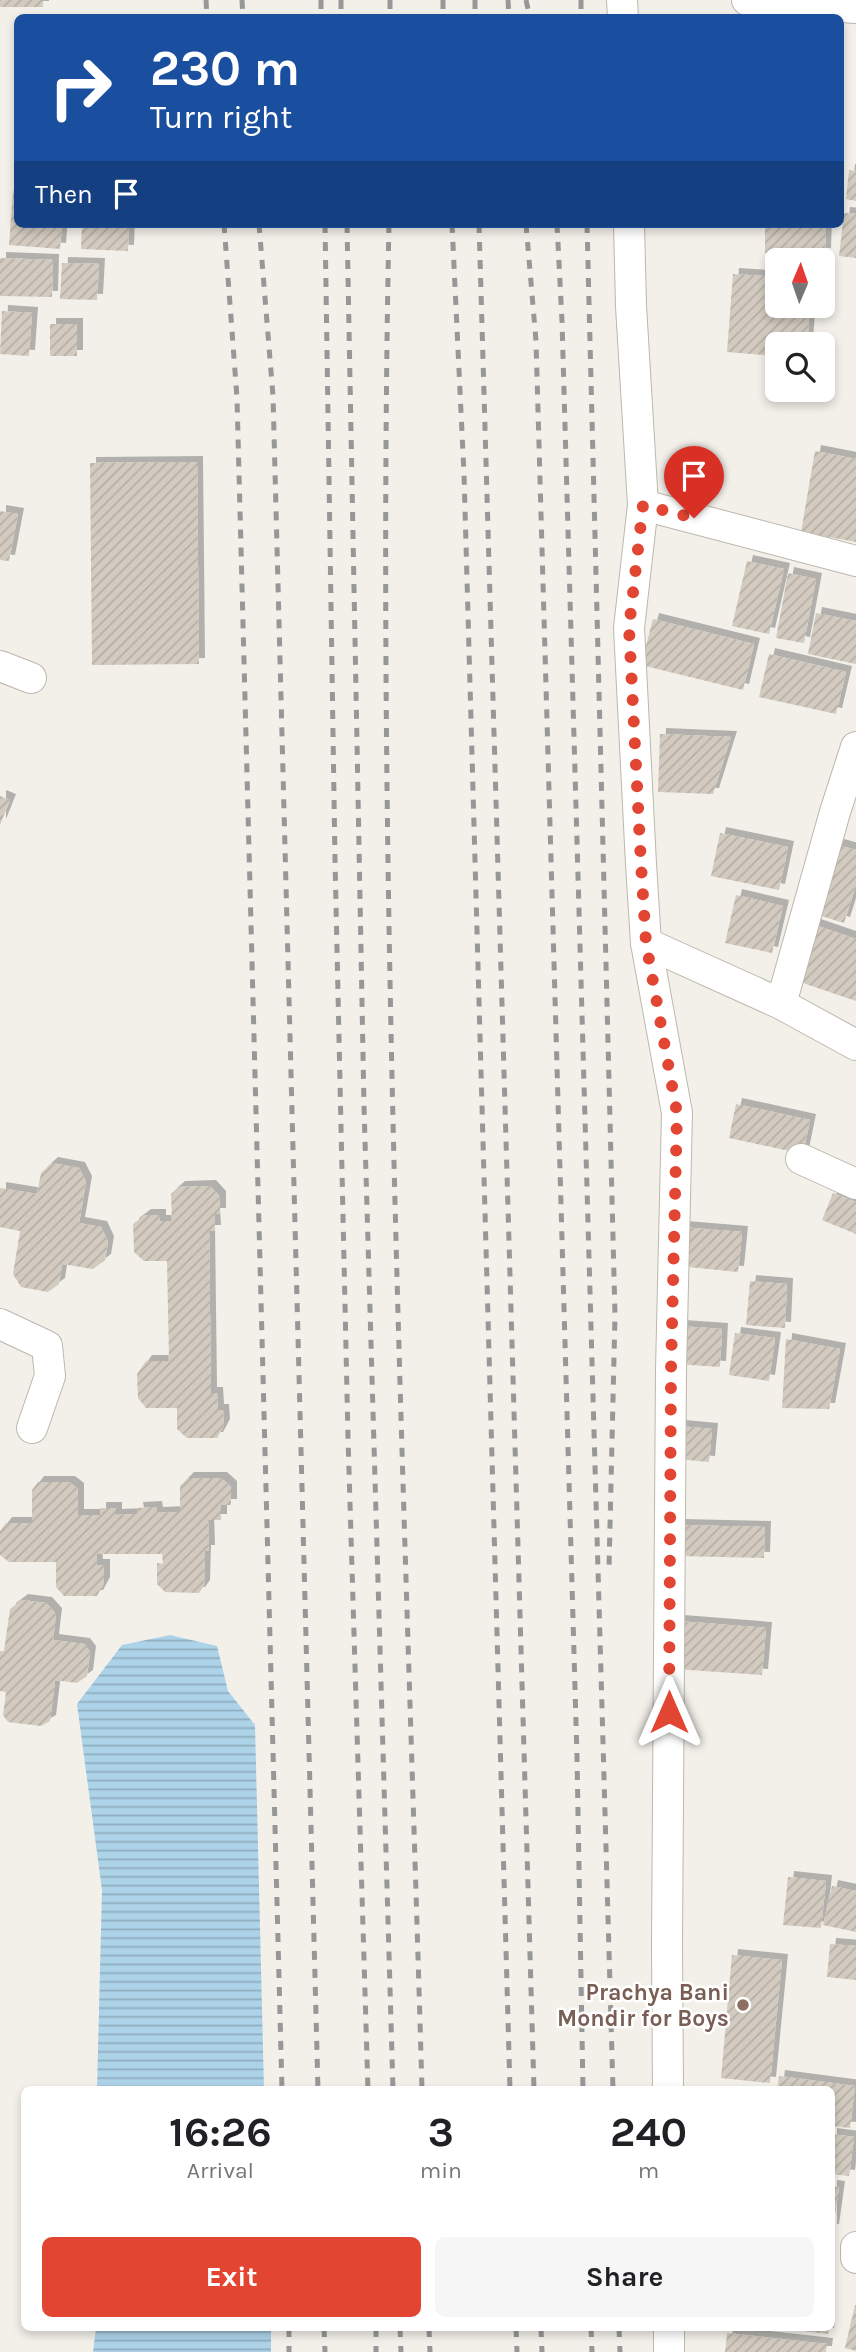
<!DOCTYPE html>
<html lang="en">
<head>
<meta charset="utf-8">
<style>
  body { margin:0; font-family:Karla,sans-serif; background:#f6f6f6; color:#202124; height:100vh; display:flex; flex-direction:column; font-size:26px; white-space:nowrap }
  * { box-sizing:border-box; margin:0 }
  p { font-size:23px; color:#757577 }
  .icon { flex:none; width:38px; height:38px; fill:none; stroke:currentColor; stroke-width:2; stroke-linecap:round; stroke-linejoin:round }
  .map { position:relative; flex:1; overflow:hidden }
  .details { position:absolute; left:21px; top:2086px; width:814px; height:245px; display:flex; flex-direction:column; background:#fff; border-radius:10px; box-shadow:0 4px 10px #0003 }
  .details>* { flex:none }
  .top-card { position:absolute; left:14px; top:14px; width:830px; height:214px; border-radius:10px; box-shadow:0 4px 10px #0003; background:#1a4fa0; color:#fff; overflow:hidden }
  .needle { width:46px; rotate:2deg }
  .tools { position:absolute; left:765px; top:248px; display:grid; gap:14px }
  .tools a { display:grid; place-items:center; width:70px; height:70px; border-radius:10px; background:#fff; box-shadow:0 4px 10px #0003; font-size:35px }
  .pin { position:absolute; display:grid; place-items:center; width:60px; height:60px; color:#fff; margin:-72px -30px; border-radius:50% 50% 50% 0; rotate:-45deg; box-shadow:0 0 7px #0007 }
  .pin .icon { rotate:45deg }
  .me { position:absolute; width:77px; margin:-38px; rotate:0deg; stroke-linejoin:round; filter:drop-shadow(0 0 5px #0008) }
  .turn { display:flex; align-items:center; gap:24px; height:147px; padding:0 21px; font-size:32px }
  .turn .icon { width:91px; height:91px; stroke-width:2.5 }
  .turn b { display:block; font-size:49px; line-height:60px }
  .then { display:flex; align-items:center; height:66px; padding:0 21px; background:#0003; gap:14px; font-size:26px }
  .eta { display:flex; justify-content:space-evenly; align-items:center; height:119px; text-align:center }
  .eta b { font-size:42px; font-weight:700; line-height:49px }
  .action { display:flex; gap:14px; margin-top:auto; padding:14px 21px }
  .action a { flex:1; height:80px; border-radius:10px; background:#e24532; color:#fff; font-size:28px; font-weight:700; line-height:80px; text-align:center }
  .action a+a { background:#f6f6f6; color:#202124 }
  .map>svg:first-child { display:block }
  .water { fill:url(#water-rules) }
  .building { fill:url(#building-hatch); filter:url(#shadow) }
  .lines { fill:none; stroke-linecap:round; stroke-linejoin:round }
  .street-casing { stroke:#bdb7ad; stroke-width:32 }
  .street { stroke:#fff; stroke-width:30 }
  .rail { stroke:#979797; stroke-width:5; stroke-dasharray:9 9; stroke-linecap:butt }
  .route { stroke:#e24532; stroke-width:12; stroke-dasharray:0 21.6 }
  .education-dot { fill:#8d6e63; stroke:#fff; stroke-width:2.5 }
  .labels { text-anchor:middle; stroke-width:5; stroke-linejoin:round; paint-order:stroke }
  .education-label { font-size:23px; font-weight:bold; fill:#785e54; stroke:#fff; text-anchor:end }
</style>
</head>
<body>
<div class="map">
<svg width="856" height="2352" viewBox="0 0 856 2352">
  <defs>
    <pattern id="water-rules" width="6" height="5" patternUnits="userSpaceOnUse" patternTransform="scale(1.75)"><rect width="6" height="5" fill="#add3e9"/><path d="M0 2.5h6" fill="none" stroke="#8fadbe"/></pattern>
    <pattern id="building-hatch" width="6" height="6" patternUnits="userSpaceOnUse" patternTransform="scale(1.75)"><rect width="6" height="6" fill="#d3cbc0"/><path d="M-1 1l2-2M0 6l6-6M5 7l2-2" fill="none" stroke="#b6afa6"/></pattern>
    <filter id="shadow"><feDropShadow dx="6" dy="-6" stdDeviation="0" flood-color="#0004"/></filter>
  </defs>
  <rect width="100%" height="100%" fill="#f3f0ea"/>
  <g class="water">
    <polygon points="170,1635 217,1646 228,1691 255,1725 264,2089 97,2089 102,1890 77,1704 122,1645"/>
    <polygon points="96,2328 271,2328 271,2352 93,2352"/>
  </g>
  <g class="building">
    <rect x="0" y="0" width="43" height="7"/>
    <polygon points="849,170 856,171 856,201 846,199"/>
    <polygon points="13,191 18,192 18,224 62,224 60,249 9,245"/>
    <polygon points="844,213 856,214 856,258 839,256"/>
    <polygon points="82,224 129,224 128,251 81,249"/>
    <polygon points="765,224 826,225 825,254 765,253"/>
    <polygon points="0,258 53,260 52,297 0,296"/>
    <polygon points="62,263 99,264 97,300 60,299"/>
    <polygon points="733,274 777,277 777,306 810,306 807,345 777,345 777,356 727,352"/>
    <polygon points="2,311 32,313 29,356 0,354"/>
    <rect x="50" y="324" width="27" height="32"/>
    <polygon points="815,451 856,459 856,542 801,532"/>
    <polygon points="197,462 199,664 92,665 90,463"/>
    <polygon points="0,511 18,514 9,561 0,560"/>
    <polygon points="747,561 784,569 769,634 732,626"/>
    <polygon points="788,573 816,579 804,643 776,638"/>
    <polygon points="816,613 856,621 856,664 808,654"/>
    <polygon points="653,619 754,644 743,690 641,665"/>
    <polygon points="769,654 846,672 836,714 759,697"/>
    <polygon points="660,734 731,737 713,794 658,792"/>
    <polygon points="0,796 10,800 0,825"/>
    <polygon points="720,833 788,847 779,890 711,876"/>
    <polygon points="838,845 856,850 856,885 844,923 815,914"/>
    <polygon points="736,895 783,906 772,953 725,943"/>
    <polygon points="812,924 856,939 856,1001 794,980"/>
    <polygon points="736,1104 810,1120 803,1154 729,1138"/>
    <polygon points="52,1163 79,1168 86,1182 79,1223 101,1227 108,1242 105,1260 93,1269 62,1264 59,1284 48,1292 21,1287 13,1274 20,1231 0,1227 0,1188 37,1194 41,1173"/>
    <polygon points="210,1186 220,1197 220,1214 214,1214 215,1231 209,1231 211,1393 217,1393 218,1410 223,1410 224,1425 217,1438 187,1438 177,1429 177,1408 146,1408 138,1398 137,1374 146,1361 169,1361 167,1261 144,1261 134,1252 133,1224 145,1215 160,1215 160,1221 172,1221 171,1194 179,1187"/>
    <polygon points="833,1193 856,1202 856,1234 822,1220"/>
    <polygon points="681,1227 742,1232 738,1272 678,1266"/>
    <polygon points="750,1281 787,1284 785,1328 746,1325"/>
    <polygon points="679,1326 722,1329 720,1367 676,1364"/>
    <polygon points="735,1333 775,1338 769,1381 729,1375"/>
    <polygon points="786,1339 840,1349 829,1409 782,1408"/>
    <polygon points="679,1426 712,1429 709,1462 676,1459"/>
    <polygon points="188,1478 221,1478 231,1487 231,1505 221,1505 221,1520 208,1520 209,1551 205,1551 204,1586 199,1593 165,1592 157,1584 157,1563 163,1564 162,1554 96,1554 97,1565 104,1565 104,1583 97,1596 64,1596 56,1587 56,1562 9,1562 0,1555 0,1531 6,1523 32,1523 32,1490 38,1482 69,1482 78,1489 78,1515 100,1515 100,1508 116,1508 116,1515 138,1514 137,1508 156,1507 157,1513 180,1512 180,1486"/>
    <polygon points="678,1525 765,1527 764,1558 677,1556"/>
    <polygon points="22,1600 46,1603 56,1614 53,1640 84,1644 90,1652 87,1676 77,1683 55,1680 50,1721 41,1726 8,1722 3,1715 6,1692 0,1691 0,1651 4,1651 10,1609"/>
    <polygon points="678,1621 766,1628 762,1675 674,1669"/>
    <polygon points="788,1877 826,1881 821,1928 783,1925"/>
    <polygon points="832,1886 856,1891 856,1932 823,1925"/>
    <polygon points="830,1944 856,1946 856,1980 827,1977"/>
    <polygon points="732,1955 782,1960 770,2083 721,2078"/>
    <polygon points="779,2076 855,2086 850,2128 831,2126 831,2090 777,2090"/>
    <polygon points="831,2134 854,2137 849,2176 831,2174"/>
    <polygon points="831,2186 839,2187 833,2230 831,2230"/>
    <polygon points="855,2305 856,2305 856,2351 845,2348"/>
    <polygon points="788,2328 829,2328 828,2334 788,2329"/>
    <polygon points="727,2333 827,2344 826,2352 725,2352"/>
  </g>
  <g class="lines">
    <defs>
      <g id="street">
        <polyline points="622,0 623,18"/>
        <polyline points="747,0 856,8"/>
        <polyline points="629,224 631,306 643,505 629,628 641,864 646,943 677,1113 671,1370 667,1944 668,2090"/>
        <polyline points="643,505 856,561"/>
        <polyline points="0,666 31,678"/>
        <polyline points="856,747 835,812 781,1004 856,1045"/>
        <polyline points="646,943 781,1004"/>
        <polyline points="801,1159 856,1184"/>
        <polyline points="0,1324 47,1346 50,1376 32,1428"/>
        <polyline points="856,2247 856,2258"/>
        <polyline points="669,2352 669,2328"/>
      </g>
    </defs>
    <use href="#street" class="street-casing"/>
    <use href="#street" class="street"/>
    <g class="rail">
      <polyline points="206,0 207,18"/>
      <polyline points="242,0 243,18"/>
      <polyline points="321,0 321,18"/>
      <polyline points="341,0 341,18"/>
      <polyline points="390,0 390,18"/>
      <polyline points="443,0 443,18"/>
      <polyline points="475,0 475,18"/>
      <polyline points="508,0 509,18"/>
      <polyline points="526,0 530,18"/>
      <polyline points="581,0 581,18"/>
      <polyline points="224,224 237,398 282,2090"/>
      <polyline points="259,224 273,396 318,2090"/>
      <polyline points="325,224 335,860 348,1438 368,2090"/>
      <polyline points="347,224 364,1106 393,2090"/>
      <path d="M389,224C376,846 404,1468 422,2090"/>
      <polyline points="452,224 464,474 510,2090"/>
      <polyline points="479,224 534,2090"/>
      <polyline points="526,224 536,341 577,1757 583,2090"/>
      <polyline points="557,224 562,321 613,2090"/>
      <polyline points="587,224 615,1315 609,1568"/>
      <polyline points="289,2328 289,2352"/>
      <polyline points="324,2328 325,2352"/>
      <polyline points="376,2328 376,2352"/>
      <polyline points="400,2328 401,2352"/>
      <polyline points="429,2328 430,2352"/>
      <polyline points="516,2328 517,2352"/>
      <polyline points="541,2328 542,2352"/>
      <polyline points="591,2328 592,2352"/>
      <polyline points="619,2328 620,2352"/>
    </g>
  </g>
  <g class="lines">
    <polyline class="route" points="669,1712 671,1370 677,1113 646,943 641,864 629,628 643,505 694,518"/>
  </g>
  <circle class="education-dot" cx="743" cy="2005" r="7"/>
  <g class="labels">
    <g class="education-label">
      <text x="729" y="2000">Prachya Bani<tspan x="729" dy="26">Mondir for Boys</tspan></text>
    </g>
  </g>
</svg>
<div class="tools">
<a><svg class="needle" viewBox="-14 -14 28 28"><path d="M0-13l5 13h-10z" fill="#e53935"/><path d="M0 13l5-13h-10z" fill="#757577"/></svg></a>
<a><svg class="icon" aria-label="search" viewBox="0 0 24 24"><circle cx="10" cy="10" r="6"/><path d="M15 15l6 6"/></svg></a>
</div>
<div class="pin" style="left:694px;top:518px;background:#d93025"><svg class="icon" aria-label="arrive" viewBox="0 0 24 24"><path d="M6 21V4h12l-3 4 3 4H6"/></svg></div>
<svg class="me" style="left:669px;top:1712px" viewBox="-20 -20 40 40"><path d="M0-17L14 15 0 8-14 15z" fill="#e24532" stroke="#fff" stroke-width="4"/></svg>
<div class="top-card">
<div class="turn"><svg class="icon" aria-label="right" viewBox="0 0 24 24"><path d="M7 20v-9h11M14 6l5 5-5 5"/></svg><div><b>230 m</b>Turn right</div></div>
<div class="then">Then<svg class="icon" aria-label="arrive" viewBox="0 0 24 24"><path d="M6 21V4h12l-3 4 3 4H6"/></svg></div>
</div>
<section class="details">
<div class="eta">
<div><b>16:26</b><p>Arrival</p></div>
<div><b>3</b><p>min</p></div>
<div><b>240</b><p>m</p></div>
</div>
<div class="action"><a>Exit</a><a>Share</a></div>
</section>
</div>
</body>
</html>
